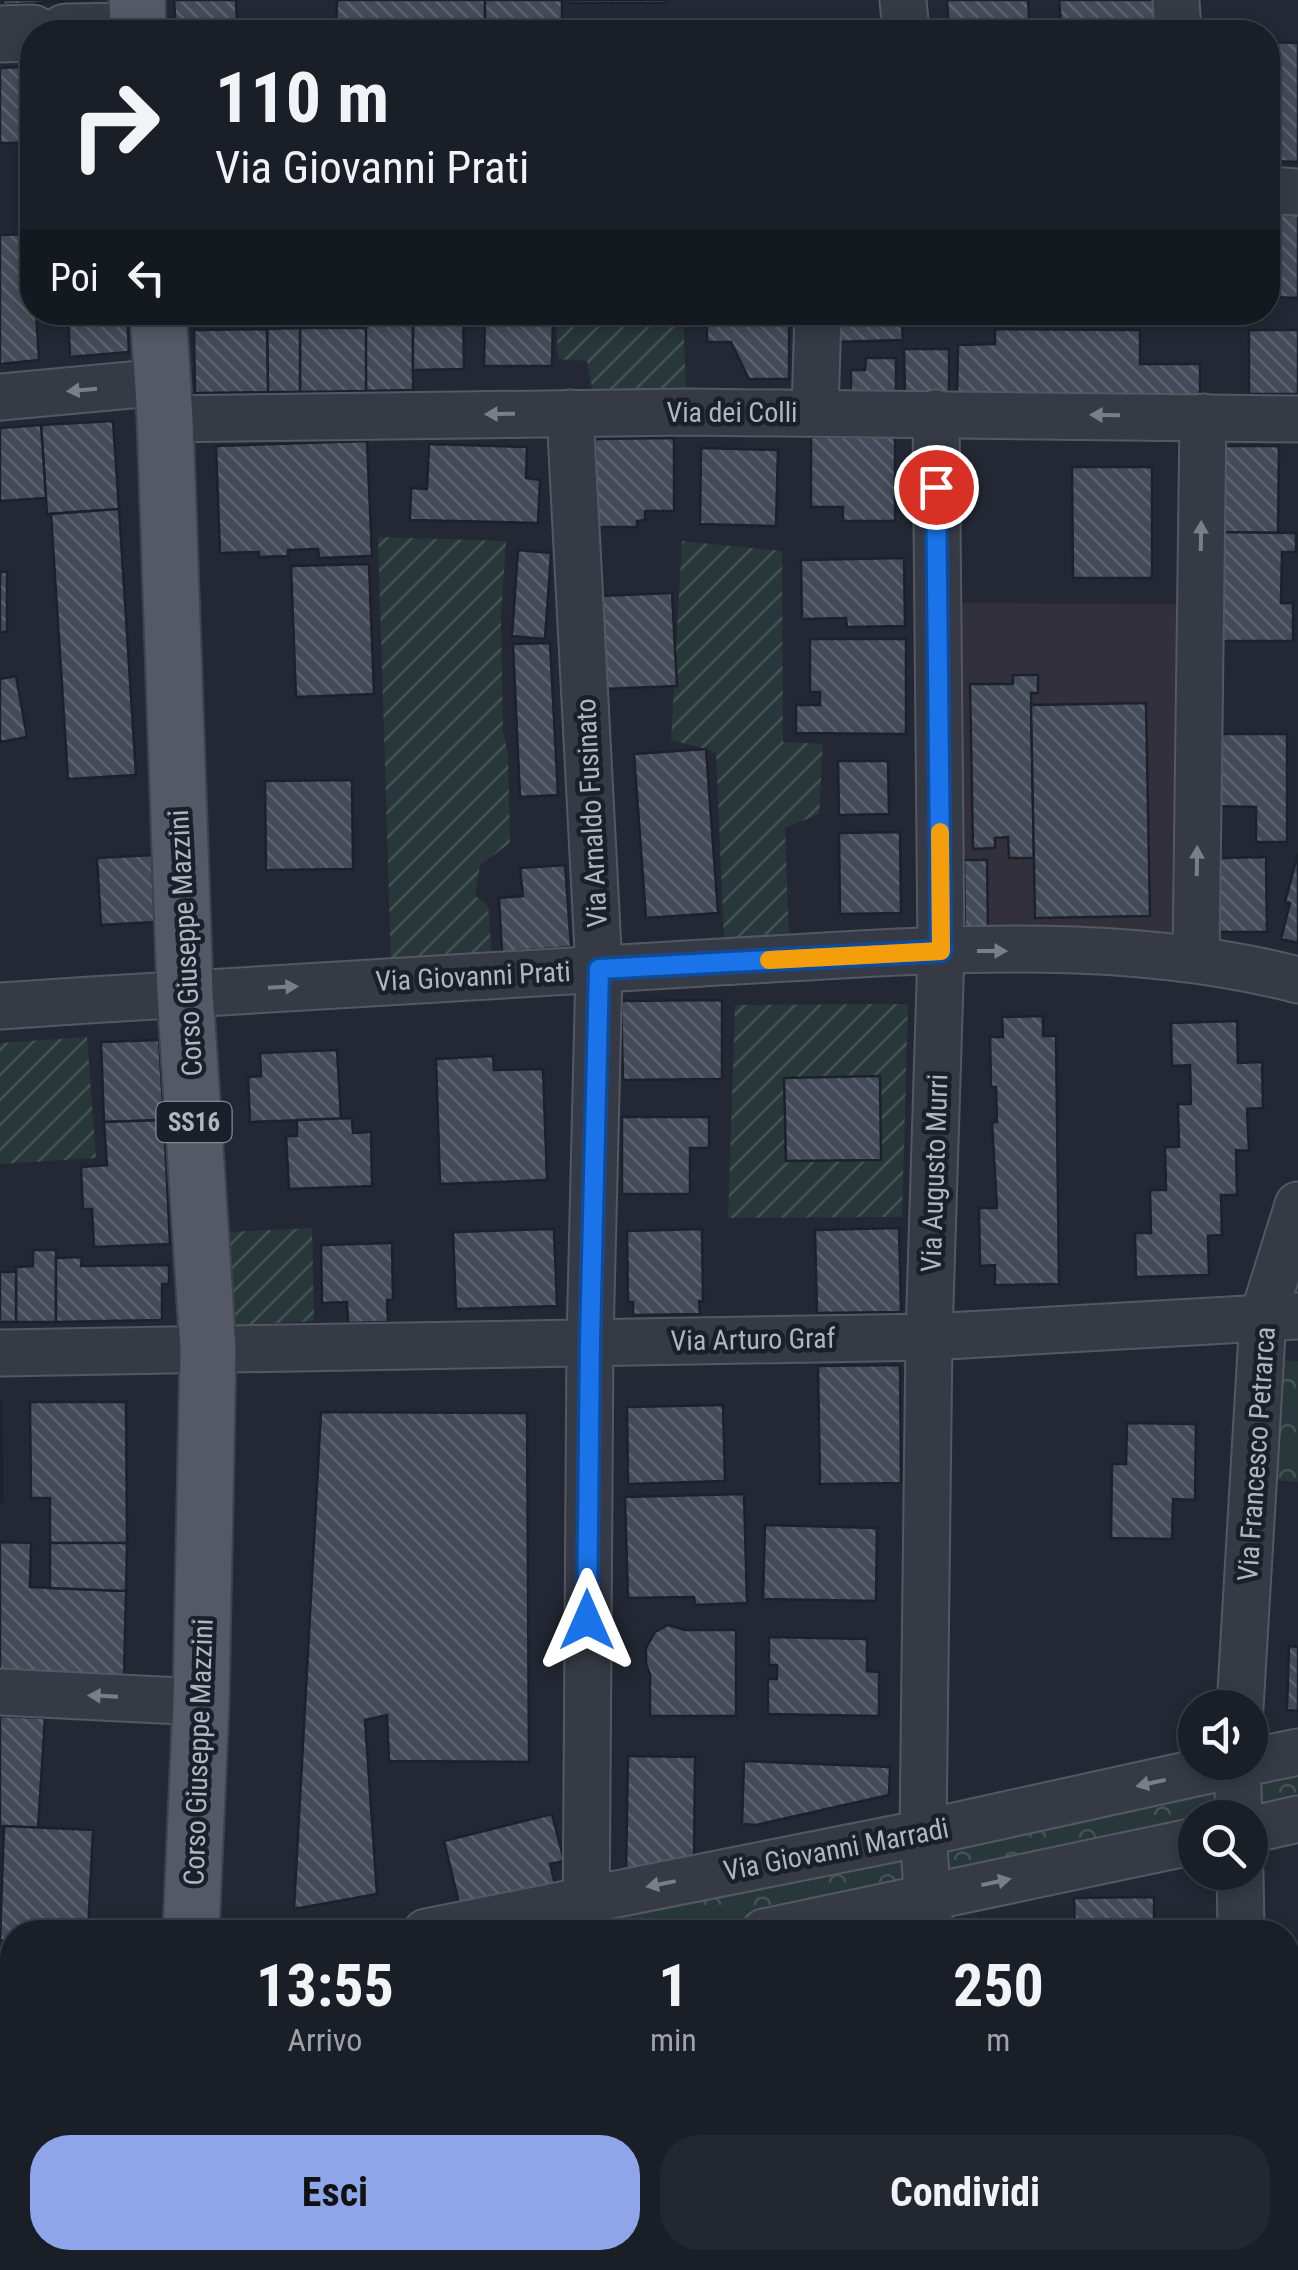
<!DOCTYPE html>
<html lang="it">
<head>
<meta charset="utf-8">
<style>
  body { margin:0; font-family:"Roboto Condensed",sans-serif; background:#23272f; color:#f1f3f6; height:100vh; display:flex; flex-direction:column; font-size:38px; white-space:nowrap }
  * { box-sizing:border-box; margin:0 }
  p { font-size:32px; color:#9fa2a7 }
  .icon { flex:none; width:55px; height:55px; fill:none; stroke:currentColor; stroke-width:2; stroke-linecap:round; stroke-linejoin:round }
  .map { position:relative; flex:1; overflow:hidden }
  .details { position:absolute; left:0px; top:1920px; width:1300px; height:350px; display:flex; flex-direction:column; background:#1a1e27; border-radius:40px 40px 0 0; box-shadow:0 5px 15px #0003,0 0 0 2px #383c44 }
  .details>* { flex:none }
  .guide { position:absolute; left:20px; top:20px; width:1260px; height:305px; border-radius:40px; box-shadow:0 5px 15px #0003,0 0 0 2px #383c44; background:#1a1e27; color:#f1f3f6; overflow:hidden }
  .fabs { position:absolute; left:1178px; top:1690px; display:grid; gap:20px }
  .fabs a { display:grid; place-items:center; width:90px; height:90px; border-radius:50%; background:#1a1e27; box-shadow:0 5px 15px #0003,0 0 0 2px #383c44; font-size:50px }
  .pin { position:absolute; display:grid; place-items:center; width:85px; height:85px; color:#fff; margin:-42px; border:5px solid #fff; border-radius:50%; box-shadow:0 2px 10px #0007 }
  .me { position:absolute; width:110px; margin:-55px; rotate:0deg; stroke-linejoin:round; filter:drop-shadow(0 0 8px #0008) }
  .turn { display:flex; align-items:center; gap:35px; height:210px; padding:0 30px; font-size:45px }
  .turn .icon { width:130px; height:130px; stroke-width:2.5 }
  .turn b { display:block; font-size:70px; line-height:85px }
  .then { display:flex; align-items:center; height:95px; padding:0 30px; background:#0003; gap:20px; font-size:38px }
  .eta { display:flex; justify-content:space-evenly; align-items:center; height:170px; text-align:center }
  .eta b { font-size:60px; font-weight:700; line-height:70px }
  .button { display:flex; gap:20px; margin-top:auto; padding:20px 30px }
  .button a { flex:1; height:115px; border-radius:40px; background:#8ea6e9; color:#111; font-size:40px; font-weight:700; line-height:115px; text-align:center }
  .button a+a { background:#23272f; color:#f1f3f6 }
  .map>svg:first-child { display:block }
  .medical { fill:#32303a }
  .park { fill:url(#park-crowns) }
  .garden { fill:url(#garden-furrows) }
  .building { fill:url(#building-back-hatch); stroke:#1d212c; stroke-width:2.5 }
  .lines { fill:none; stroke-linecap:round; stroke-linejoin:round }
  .minor-casing { stroke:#535863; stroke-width:49 }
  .tertiary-casing { stroke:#535863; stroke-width:59 }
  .primary-casing { stroke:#3f434e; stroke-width:59 }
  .minor { stroke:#363a45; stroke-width:45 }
  .tertiary { stroke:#363a45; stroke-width:55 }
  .primary { stroke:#545965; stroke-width:55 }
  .oneway { fill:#797e89 }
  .route-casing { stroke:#114b97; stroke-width:25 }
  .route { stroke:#1a73e8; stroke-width:18 }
  .slow { stroke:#f59e0b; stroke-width:18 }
  .labels { text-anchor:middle; stroke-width:9; stroke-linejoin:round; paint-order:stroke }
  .shield { fill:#1b1f29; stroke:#838893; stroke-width:2.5 }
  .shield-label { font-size:25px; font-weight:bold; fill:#b0b5c1 }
  .street-label { font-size:28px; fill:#b0b5c1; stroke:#1b1f29 }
</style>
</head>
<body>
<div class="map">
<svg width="1298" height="2270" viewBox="0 0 1298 2270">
  <defs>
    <pattern id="park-crowns" width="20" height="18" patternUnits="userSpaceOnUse" patternTransform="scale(2.5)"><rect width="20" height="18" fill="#283739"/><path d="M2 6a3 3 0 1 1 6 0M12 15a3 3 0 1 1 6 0" fill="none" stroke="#455254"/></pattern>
    <pattern id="garden-furrows" width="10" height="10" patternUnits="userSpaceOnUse" patternTransform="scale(2.5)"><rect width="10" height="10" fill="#283739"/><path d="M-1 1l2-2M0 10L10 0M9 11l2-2" fill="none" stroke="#455254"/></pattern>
    <pattern id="building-back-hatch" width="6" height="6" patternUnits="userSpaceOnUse" patternTransform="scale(2.5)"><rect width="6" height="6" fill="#444b58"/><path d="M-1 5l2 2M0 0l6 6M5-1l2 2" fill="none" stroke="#5c636e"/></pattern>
  </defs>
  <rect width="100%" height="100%" fill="#232834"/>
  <polygon class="medical" points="955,603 1178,604 1177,940 954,940"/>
  <g class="park">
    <polygon points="1275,1360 1298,1361 1298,1482 1271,1480"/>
    <polygon points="1298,1769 1298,1805 1253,1816 1252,1778"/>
    <polygon points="1223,1782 1223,1817 1195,1818 1195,1830 937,1883 936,1839"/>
    <polygon points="909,1848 911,1887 701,1932 602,1932 600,1909"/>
  </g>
  <g class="garden">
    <polygon points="556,313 683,313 687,412 597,414 587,361 558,359"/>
    <polygon points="378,537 506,541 501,616 503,731 508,756 510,843 480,865 475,896 488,905 492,957 391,964"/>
    <polygon points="682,541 782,551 783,742 823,744 819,814 785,828 789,940 724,940 716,752 671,740"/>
    <polygon points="908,1004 902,1217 728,1218 735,1005"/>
    <polygon points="87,1037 96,1158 0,1164 0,1043"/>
    <polygon points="312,1228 314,1321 233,1325 228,1232"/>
  </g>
  <g class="building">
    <polygon points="3,0 92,0 3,5"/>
    <polygon points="174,0 236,0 237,25 278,20 278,32 176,32"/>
    <polygon points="337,0 485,0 485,30 336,27"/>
    <rect x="485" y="0" width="77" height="30"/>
    <rect x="571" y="0" width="96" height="3"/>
    <polygon points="947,0 1028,0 1030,32 949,32"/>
    <polygon points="1059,0 1160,0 1163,32 1062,32"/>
    <polygon points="1268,42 1298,43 1298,162 1268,161"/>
    <polygon points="22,67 32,67 32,123 23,123"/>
    <polygon points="22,67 23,143 0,143 0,68"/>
    <polygon points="29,149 32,149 32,194 29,195"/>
    <polygon points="32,194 32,253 29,195"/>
    <polygon points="1268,211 1298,212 1298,298 1268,297"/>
    <polygon points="31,234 32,312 36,312 39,360 0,364 0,235"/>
    <polygon points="68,312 127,312 129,352 70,357"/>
    <polygon points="365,312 413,312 413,390 366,391"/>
    <polygon points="413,312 463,312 464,369 413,370"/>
    <polygon points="485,312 553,312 552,366 484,366"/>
    <polygon points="707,312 789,312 789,379 749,379 731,342 707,342"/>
    <polygon points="831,312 901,312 903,340 832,342"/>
    <polygon points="300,328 366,328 366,391 300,392"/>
    <polygon points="300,328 300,392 268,392 267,329"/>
    <polygon points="267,329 268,392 195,393 194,330"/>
    <polygon points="995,329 1140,330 1140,364 1200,364 1200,399 957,397 958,345 995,344"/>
    <rect x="1249" y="330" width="49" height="64"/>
    <polygon points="904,349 949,349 949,394 905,395"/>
    <polygon points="866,358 896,358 896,396 851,396 851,370 865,370"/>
    <polygon points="113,421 119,509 47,514 41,425"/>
    <polygon points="41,425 46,498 0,501 0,428"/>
    <polygon points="811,437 895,437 895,521 843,521 843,507 811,507"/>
    <polygon points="674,438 674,511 645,511 645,520 637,521 637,527 596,527 595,439"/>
    <polygon points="367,441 372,556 319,558 318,549 288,550 288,556 259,557 259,552 220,553 216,446"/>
    <polygon points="429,444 527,447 526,478 540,480 538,523 410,520 411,488 427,489"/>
    <polygon points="1216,446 1279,446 1278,533 1215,532"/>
    <polygon points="701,448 778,450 776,526 700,524"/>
    <polygon points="1072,467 1152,467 1152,578 1073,578"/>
    <polygon points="119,509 136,775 68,779 51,514"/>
    <polygon points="1215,532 1296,533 1296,552 1282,552 1281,603 1293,603 1293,641 1214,641"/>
    <polygon points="518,550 551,553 545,639 512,636"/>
    <polygon points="904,558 905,626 847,627 846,618 802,619 801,560"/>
    <polygon points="369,564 374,694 296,697 291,566"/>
    <rect x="0" y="572" width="7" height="60"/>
    <polygon points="672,593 677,686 603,689 598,596"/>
    <polygon points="810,639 906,639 906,734 796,733 796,705 820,705 820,692 810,692"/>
    <polygon points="550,643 558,795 520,797 513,644"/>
    <polygon points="1013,675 1038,675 1038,693 1031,693 1034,858 1009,858 1008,837 995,838 995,848 973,849 970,684 1013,684"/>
    <polygon points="16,676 27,737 0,742 0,679"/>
    <polygon points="1146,703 1150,916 1035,918 1031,705"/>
    <polygon points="1212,734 1287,734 1287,842 1256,842 1256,807 1212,806"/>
    <polygon points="706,749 718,913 646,918 634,754"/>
    <polygon points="838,761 888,761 889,814 839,815"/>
    <polygon points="352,780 353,869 266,870 265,781"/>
    <polygon points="900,832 901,913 840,914 839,833"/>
    <polygon points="1298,854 1298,943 1281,939 1290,903 1285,902"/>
    <polygon points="152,855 155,922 101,925 97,858"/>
    <polygon points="1266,857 1267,932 1215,932 1214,858"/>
    <polygon points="964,860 987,860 988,935 965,929"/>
    <polygon points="565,865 571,947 502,952 499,898 523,896 520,868"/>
    <polygon points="722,1000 722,1079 623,1080 621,1001"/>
    <polygon points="1043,1016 1043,1036 1056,1036 1059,1284 995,1285 995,1265 980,1266 979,1208 997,1208 992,1122 997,1122 996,1087 991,1087 990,1037 1003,1037 1002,1017"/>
    <polygon points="1237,1021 1238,1063 1262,1062 1263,1108 1247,1109 1249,1151 1236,1150 1237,1195 1221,1195 1222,1235 1208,1236 1209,1275 1136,1277 1135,1233 1151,1233 1150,1190 1166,1190 1165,1147 1179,1147 1178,1104 1191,1104 1190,1065 1172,1066 1171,1023"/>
    <polygon points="159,1040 164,1120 104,1122 101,1042"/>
    <polygon points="337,1050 341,1119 250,1122 248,1077 261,1076 260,1053"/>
    <polygon points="493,1056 494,1070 543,1069 547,1180 440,1184 436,1059"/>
    <polygon points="880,1076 881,1160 786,1161 784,1078"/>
    <polygon points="622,1117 709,1117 709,1148 690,1148 690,1194 622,1194"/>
    <polygon points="352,1118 353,1133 371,1132 372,1186 289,1189 286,1136 297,1136 297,1120"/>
    <polygon points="164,1120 170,1244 94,1247 92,1209 83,1209 81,1167 107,1165 104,1122"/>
    <polygon points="899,1228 901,1312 817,1313 815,1230"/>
    <polygon points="554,1229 557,1306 456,1309 453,1232"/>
    <polygon points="702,1229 703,1302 699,1301 700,1314 633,1315 633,1302 628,1302 627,1231"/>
    <polygon points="392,1243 393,1300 387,1300 388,1322 348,1323 347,1302 322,1303 321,1245"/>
    <polygon points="33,1250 56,1250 56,1322 16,1322 16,1267 33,1266"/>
    <polygon points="82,1257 81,1266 169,1265 169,1284 162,1284 162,1320 56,1322 56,1258"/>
    <rect x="0" y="1272" width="16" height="50"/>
    <polygon points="900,1365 901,1483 820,1484 818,1366"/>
    <polygon points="30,1402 126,1402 127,1543 50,1543 50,1498 31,1498"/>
    <polygon points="0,1403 1,1403 2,1502 0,1502"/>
    <polygon points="723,1405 725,1481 628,1484 627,1407"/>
    <polygon points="321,1412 527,1413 529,1762 389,1761 387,1715 365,1720 377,1894 294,1909"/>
    <polygon points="1127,1423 1196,1424 1195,1500 1173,1499 1172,1539 1111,1538 1112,1464 1126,1464"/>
    <polygon points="744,1494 747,1603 695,1605 694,1597 628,1598 625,1497"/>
    <polygon points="765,1525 877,1528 876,1601 763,1599"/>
    <polygon points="0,1542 31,1543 30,1587 126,1591 124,1679 0,1677"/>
    <polygon points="50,1543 127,1543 126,1591 50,1588"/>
    <polygon points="668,1625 685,1630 736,1630 736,1716 650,1716 650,1674 646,1664 646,1648 655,1632"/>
    <polygon points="769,1637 867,1639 867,1671 879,1672 879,1716 768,1714 768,1679 777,1679 777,1665 769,1665"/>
    <polygon points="1289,1646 1298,1647 1298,1711 1287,1710"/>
    <polygon points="0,1716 45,1718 38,1828 0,1826"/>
    <polygon points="628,1756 695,1757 694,1861 626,1873"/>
    <polygon points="744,1761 890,1767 889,1795 756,1825 742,1824"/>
    <polygon points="552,1814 564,1861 550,1864 555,1884 460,1907 444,1841"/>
    <polygon points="4,1826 93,1830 88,1932 12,1932 12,1941 0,1941"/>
    <polygon points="1154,1897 1154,1932 1075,1932 1074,1898"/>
    <polygon points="0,1941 12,1941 12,2141 0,2140"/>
    <polygon points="0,2227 12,2228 12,2258 150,2258 151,2270 0,2270"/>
    <polygon points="258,2258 359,2261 360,2270 259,2270"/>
    <rect x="620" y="2258" width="54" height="12"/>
    <polygon points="703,2258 757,2258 758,2270 703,2270"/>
    <polygon points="988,2258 1040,2258 1040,2265 1062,2264 1062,2270 988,2270"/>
  </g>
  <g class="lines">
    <defs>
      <g id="minor">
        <polyline points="903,0 906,32"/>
        <polyline points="1176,0 1178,32"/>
        <polyline points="1268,190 1298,192"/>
        <polyline points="0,397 163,382"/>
        <polyline points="815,412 818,312"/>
        <polyline points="570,413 599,969 590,1341 586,1932"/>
        <polyline points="165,419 687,412 1298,419"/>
        <polyline points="1196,958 1203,417"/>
        <path d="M0,1006C234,990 468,976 703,963C898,953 1107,930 1298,980"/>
        <polyline points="0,1353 929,1337 1298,1316"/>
        <polyline points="0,1692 201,1702"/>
        <polyline points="1240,1708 1263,1317 1298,1205"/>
        <polyline points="1237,1762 1239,1818"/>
        <polyline points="1250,1762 1298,1752"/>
        <polyline points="1250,1830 1298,1819"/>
        <polyline points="1240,1872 1241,1932"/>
        <polyline points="426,1932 923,1833 1246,1762"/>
        <polyline points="764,1932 1195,1841"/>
        <polyline points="930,1932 923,1833 929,1337 941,951 936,413"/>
        <polyline points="597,2258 597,2270"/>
        <polyline points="940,2258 941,2270"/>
        <polyline points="1244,2258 1244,2270"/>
      </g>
      <g id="tertiary">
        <polyline points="66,32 137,31"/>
        <polyline points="0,34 32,33"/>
        <polyline points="0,2181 12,2182"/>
      </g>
      <g id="primary">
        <polyline points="137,0 138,32"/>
        <polyline points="158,312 165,419 185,993 208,1349 201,1702 191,1932"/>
        <polyline points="189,2258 189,2270"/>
      </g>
    </defs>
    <use href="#minor" class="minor-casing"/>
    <use href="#tertiary" class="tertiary-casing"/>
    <use href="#primary" class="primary-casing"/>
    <use href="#minor" class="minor"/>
    <use href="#tertiary" class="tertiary"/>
    <use href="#primary" class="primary"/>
  </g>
  <defs><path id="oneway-solid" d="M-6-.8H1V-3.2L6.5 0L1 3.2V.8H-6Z" transform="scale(2.5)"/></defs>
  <g class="oneway">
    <use href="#oneway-solid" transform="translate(82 390) rotate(175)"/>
    <use href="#oneway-solid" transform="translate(500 414) rotate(179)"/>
    <use href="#oneway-solid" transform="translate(1105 415) rotate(-179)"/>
    <use href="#oneway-solid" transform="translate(1201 536) rotate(-89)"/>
    <use href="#oneway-solid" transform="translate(1197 861) rotate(-89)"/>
    <use href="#oneway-solid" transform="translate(992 951)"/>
    <use href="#oneway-solid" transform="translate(283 987) rotate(-3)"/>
    <use href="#oneway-solid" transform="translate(103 1696) rotate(-177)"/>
    <use href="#oneway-solid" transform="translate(1151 1783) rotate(168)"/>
    <use href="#oneway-solid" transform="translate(996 1882) rotate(-12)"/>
    <use href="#oneway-solid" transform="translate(661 1884) rotate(169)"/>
  </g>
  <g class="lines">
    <defs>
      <polyline id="route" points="587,1620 590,1341 599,969 941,951 936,487"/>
    </defs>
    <use href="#route" class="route-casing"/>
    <use href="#route" class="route"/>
    <polyline class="slow" points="769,960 941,951 940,832"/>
  </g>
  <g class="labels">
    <rect class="shield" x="156.5" y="1102" width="75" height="40" rx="8"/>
    <g class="shield-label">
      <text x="194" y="1131">SS16</text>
    </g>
    <g class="street-label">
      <text x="732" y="422">Via dei Colli</text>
      <text transform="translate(591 813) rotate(-93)" y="10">Via Arnaldo Fusinato</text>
      <text transform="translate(185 943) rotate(-93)" y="10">Corso Giuseppe Mazzini</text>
      <text transform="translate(473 976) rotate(-3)" y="10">Via Giovanni Prati</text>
      <text transform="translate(934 1173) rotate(-88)" y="10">Via Augusto Murri</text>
      <text transform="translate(753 1339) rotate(-1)" y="10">Via Arturo Graf</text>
      <text transform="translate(1256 1454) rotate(-86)" y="10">Via Francesco Petrarca</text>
      <text transform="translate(198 1752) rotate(-88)" y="10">Corso Giuseppe Mazzini</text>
      <text transform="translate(836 1849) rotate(-11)" y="10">Via Giovanni Marradi</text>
    </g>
  </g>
</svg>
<div class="fabs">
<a><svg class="icon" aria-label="sound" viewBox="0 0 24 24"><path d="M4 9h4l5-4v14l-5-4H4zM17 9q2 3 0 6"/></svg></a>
<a><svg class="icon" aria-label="search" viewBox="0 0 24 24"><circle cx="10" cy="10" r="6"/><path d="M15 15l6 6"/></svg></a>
</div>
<div class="pin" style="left:936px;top:487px;background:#d93025"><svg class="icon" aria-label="arrive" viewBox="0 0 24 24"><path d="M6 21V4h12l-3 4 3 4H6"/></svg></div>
<svg class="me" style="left:587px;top:1620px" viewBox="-20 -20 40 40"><path d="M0-17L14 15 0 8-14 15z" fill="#1a73e8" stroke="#fff" stroke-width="4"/></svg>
<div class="guide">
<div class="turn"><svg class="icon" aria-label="right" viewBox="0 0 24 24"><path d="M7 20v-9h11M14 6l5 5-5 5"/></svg><div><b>110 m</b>Via Giovanni Prati</div></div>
<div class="then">Poi<svg class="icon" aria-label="left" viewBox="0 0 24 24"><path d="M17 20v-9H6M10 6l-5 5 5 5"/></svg></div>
</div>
<section class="details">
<div class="eta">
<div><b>13:55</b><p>Arrivo</p></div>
<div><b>1</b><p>min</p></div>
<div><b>250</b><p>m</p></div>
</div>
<div class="button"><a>Esci</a><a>Condividi</a></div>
</section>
</div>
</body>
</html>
